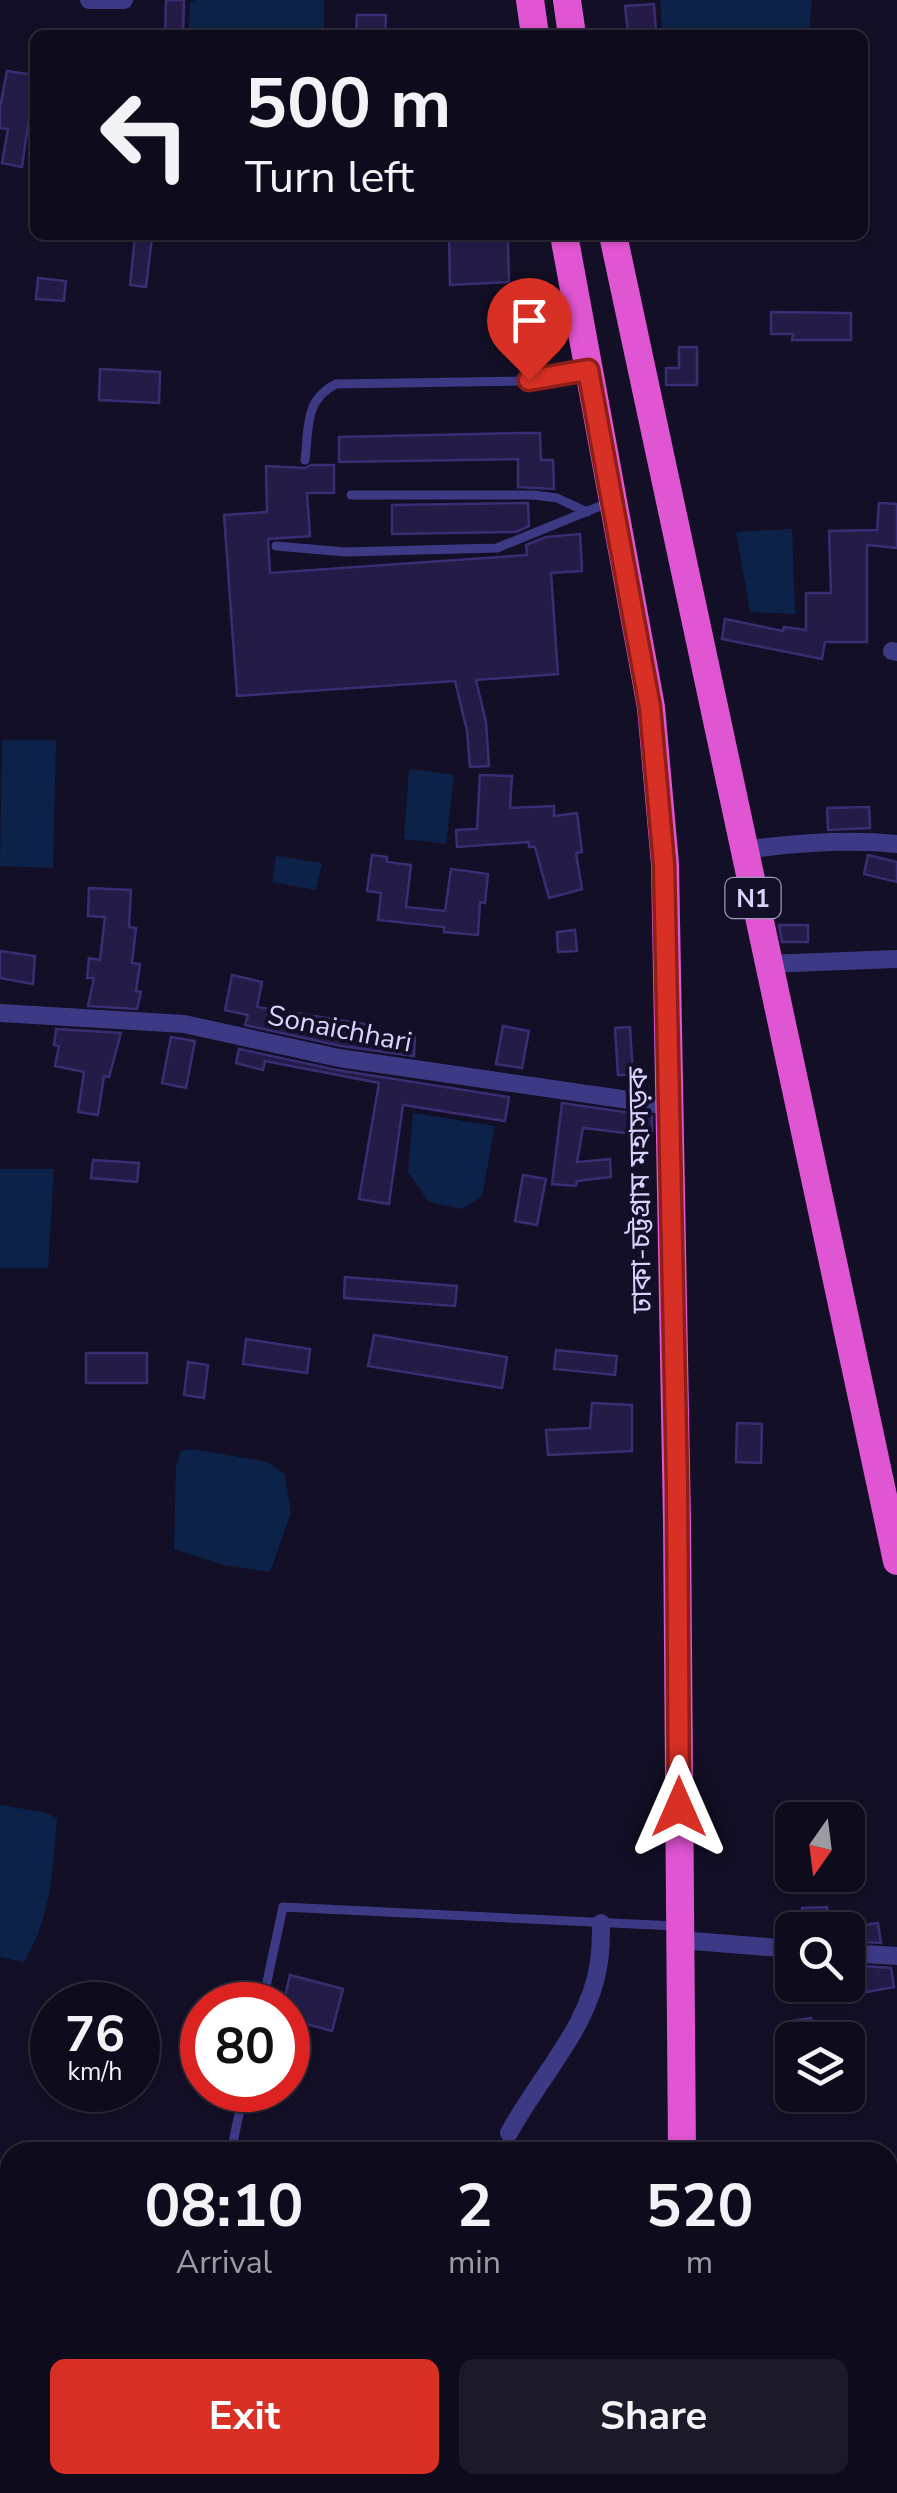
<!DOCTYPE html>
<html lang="en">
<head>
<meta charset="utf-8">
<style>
  body { margin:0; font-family:"Nunito Sans","Noto Sans Bengali",sans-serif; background:#1c1929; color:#f1f3f6; height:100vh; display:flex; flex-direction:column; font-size:38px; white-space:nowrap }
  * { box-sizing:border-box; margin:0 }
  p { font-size:32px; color:#9b9ba3 }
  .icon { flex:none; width:55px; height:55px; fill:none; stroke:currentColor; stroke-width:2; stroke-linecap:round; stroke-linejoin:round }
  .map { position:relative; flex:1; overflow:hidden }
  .details { position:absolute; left:0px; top:2142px; width:898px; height:352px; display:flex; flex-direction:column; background:#0e0b1c; border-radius:30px 30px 0 0; box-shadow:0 2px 8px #0004,0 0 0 2px #2e2b3b }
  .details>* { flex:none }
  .hud { position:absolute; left:30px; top:30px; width:838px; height:210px; border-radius:15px; box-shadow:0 2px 8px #0004,0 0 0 2px #2e2b3b; background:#0e0b1c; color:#f1f3f6; overflow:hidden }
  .needle { width:65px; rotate:194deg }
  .fabs { position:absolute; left:775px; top:1802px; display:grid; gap:20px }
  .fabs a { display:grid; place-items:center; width:90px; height:90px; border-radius:15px; background:#0e0b1c; box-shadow:0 2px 8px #0004,0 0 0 2px #2e2b3b; font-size:50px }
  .speed { position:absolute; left:30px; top:1982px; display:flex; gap:20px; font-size:50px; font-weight:700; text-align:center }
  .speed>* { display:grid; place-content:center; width:130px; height:130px; border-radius:50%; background:#0e0b1c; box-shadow:0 2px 8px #0004,0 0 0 2px #2e2b3b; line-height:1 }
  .speed small { font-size:25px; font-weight:400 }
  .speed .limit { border:15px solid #d22; background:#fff; color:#111 }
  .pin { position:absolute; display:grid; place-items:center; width:85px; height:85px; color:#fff; margin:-102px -42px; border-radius:50% 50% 50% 0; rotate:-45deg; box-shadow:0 0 10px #0007 }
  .pin .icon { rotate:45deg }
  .me { position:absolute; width:110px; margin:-55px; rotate:0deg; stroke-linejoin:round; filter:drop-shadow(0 0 8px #0008) }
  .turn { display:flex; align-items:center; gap:35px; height:210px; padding:0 50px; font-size:45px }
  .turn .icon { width:130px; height:130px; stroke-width:2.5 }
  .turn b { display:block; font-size:70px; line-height:85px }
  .eta { display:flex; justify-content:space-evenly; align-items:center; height:170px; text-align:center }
  .eta b { font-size:60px; font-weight:700; line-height:70px }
  .cta { display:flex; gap:20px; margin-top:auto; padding:20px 50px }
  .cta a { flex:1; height:115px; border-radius:15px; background:#d93025; color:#fff; font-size:40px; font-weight:700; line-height:115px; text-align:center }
  .cta a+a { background:#1c1929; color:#f1f3f6 }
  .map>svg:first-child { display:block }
  .water { fill:#0c2248 }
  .building { fill:#241b47; stroke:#3b2d73; stroke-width:2.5 }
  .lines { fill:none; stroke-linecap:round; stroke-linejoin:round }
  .service { stroke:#3d3a85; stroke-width:9 }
  .minor { stroke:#3d3a85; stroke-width:18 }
  .trunk { stroke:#e055d1; stroke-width:28 }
  .route-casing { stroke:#8d1f18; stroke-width:25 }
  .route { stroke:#d93025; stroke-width:18 }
  .labels { text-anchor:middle; stroke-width:8; stroke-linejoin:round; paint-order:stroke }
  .shield { fill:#130f26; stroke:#9e99be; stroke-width:2.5 }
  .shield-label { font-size:25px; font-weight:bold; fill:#d9d4ff }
  .street-label { font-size:28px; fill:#d9d4ff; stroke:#130f26 }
</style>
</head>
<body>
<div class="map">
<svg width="897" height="2493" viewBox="0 0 897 2493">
  <rect width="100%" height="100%" fill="#130f26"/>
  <g class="water">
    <polygon points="195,0 324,0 324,35 189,35 190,3"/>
    <polygon points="660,0 812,0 809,35 673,35 662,28"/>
    <polygon points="792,529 795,614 750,612 736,532"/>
    <polygon points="2,740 56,740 53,868 0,866"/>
    <polygon points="409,769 454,775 446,844 404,839"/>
    <polygon points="276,856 322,863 316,890 272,882"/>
    <polygon points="413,1113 495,1126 482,1196 462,1209 429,1202 408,1172"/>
    <polygon points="0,1169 54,1169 48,1268 0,1268"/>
    <polygon points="193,1449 268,1462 285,1475 291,1513 270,1572 224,1565 174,1549 176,1466 181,1451"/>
    <path d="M0,1805L43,1812L57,1818C53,1869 51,1918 24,1962L0,1957Z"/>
    <polygon points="205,2485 251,2485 258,2493 198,2493"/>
  </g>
  <g class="building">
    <polygon points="166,0 184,0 183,35 165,35"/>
    <polygon points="654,4 656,32 628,34 625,6"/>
    <polygon points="357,15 386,15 385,35 356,35"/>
    <polygon points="7,71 35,75 22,167 2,163 8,129 0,128 0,107"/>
    <polygon points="135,236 152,237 146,287 130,285"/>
    <polygon points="449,238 508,241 509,282 450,285"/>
    <polygon points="38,278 66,281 64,301 36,299"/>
    <polygon points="517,301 534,301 536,354 519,355"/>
    <polygon points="771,312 851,313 851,340 792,340 793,334 771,334"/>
    <polygon points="679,347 697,347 697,385 666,385 666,368 679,368"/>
    <polygon points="100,369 160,372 159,403 99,400"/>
    <polygon points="519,433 540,433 541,460 553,460 554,489 518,487 518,459 339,462 339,437"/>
    <polygon points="311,465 334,465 334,493 307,493 310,536 268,539 270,573 527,555 526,545 546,537 580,534 582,571 551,573 558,674 476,680 486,722 489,766 470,767 467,731 455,681 237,696 224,515 267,512 266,466 305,468"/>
    <polygon points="528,503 529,526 516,532 392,534 392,505"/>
    <polygon points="879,503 897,504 897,548 867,545 867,642 825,642 822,659 722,639 725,619 783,631 784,627 806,630 806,593 831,593 829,531 877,530"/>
    <polygon points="480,775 512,776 510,808 554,806 554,816 577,813 582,852 576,853 582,889 549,898 535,847 529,847 529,842 457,847 456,830 477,829"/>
    <polygon points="869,807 870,828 828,830 827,808"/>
    <polygon points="372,855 387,857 387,862 411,865 406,907 445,911 451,869 488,874 485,903 480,902 478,935 444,932 444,927 378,920 381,893 367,891"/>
    <polygon points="868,855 897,862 897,882 864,874"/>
    <polygon points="89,888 131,890 129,927 136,928 132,963 140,964 136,991 141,992 137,1009 88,1006 94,978 87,978 89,958 100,960 105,917 88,916"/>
    <polygon points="779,925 808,925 808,942 782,942"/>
    <polygon points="575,930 577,951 558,952 557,932"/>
    <polygon points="0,951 35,956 33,984 0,978"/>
    <polygon points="232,975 262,982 257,1007 365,1024 364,1033 415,1037 414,1056 341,1046 245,1025 248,1015 225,1010"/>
    <polygon points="503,1026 529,1031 522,1068 496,1064"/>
    <polygon points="630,1027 633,1075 618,1075 615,1028"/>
    <polygon points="56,1029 121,1033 109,1077 104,1076 98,1115 78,1112 84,1072 55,1066 59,1046 54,1045"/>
    <polygon points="171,1037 195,1041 186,1088 162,1083"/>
    <polygon points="239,1049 337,1070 509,1097 505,1121 403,1105 389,1204 359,1199 379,1083 265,1061 263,1070 236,1063"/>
    <polygon points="562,1103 652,1116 652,1136 583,1128 577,1162 610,1159 611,1177 577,1181 576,1186 552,1184"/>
    <polygon points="93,1160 139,1163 137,1182 91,1178"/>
    <polygon points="523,1175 546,1179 537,1225 515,1221"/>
    <polygon points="345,1277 457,1286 455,1306 344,1298"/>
    <polygon points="374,1335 507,1357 502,1388 368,1366"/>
    <polygon points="246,1339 310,1349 307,1373 243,1364"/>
    <polygon points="556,1350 617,1356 615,1375 554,1369"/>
    <rect x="86" y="1353" width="61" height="30"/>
    <polygon points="188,1362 208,1365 204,1398 184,1395"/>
    <polygon points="592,1403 632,1405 632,1451 548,1455 546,1430 590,1428"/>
    <polygon points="737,1423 762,1424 761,1463 736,1462"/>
    <polygon points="827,1907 828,1922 803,1923 802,1908"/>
    <polygon points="878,1923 881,1943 848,1941 846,1928"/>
    <polygon points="862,1966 891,1968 894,1987 867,1992"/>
    <polygon points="290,1975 343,1989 332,2031 288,2019 288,2005 283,2005"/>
    <polygon points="811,2018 814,2034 794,2037 792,2021"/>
  </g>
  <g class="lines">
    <g class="service">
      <path d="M305,460C309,428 304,400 336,384L529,381L586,371"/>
      <polyline points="351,495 534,495 557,498 587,512"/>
      <polyline points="276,546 345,552 497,548 610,502"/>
      <polyline points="262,2005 283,1907 675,1926"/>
      <polyline points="231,2152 244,2090"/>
      <polyline points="0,2243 10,2245"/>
    </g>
    <g class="minor">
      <polyline points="89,0 124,0"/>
      <polyline points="892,651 897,652"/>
      <path d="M743,850C794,843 846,839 897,844"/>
      <polyline points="766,964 897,959"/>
      <polyline points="0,1013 184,1024 339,1058 670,1106"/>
      <polyline points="680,1940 792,1949"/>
      <polyline points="848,1953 897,1956"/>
      <path d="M509,2133C539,2077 590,2027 599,1962C601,1949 601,1936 601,1923"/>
      <polyline points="0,2407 10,2410"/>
      <polyline points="49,2485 49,2493"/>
      <polyline points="359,2485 386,2493"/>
      <polyline points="121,2493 121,2485"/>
    </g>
    <g class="trunk">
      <polyline points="530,0 535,35"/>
      <polyline points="567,0 572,35"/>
      <polyline points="564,235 651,707 665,864 677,1521 682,2152"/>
      <polyline points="613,235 897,1561"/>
      <polyline points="697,2485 698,2493"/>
    </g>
  </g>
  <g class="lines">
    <defs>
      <polyline id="route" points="529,380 588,370 650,707 664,864 677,1484 679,1807"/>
    </defs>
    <use href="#route" class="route-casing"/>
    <use href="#route" class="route"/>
  </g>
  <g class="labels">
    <rect class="shield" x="725.5" y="878" width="55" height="40" rx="8"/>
    <g class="shield-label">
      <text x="753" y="907">N1</text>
    </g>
    <g class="street-label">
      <text transform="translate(340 1028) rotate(11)" y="10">Sonaichhari</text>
      <text transform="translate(639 1190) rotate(-91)" y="10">ঢাকা-চট্টগ্রাম মহাসড়ক</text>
    </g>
  </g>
</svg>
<div class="fabs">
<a><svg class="needle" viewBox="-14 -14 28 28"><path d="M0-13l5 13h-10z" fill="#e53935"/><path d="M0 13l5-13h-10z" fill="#9b9ba3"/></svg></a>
<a><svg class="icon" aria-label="search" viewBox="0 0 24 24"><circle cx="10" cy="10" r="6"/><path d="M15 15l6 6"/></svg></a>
<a><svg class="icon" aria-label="layers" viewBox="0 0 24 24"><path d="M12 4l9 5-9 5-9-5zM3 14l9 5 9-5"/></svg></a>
</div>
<div class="speed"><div>76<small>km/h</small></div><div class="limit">80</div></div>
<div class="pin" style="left:529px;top:380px;background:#d93025"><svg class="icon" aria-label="arrive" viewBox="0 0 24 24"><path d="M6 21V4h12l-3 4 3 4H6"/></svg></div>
<svg class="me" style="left:679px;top:1807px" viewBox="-20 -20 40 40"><path d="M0-17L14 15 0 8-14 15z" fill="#d93025" stroke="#fff" stroke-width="4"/></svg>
<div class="hud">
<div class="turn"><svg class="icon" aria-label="left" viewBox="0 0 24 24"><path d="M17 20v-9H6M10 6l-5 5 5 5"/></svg><div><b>500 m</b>Turn left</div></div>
</div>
<section class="details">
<div class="eta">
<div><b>08:10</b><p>Arrival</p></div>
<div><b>2</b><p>min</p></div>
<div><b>520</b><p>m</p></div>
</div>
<div class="cta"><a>Exit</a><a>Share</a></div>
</section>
</div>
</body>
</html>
